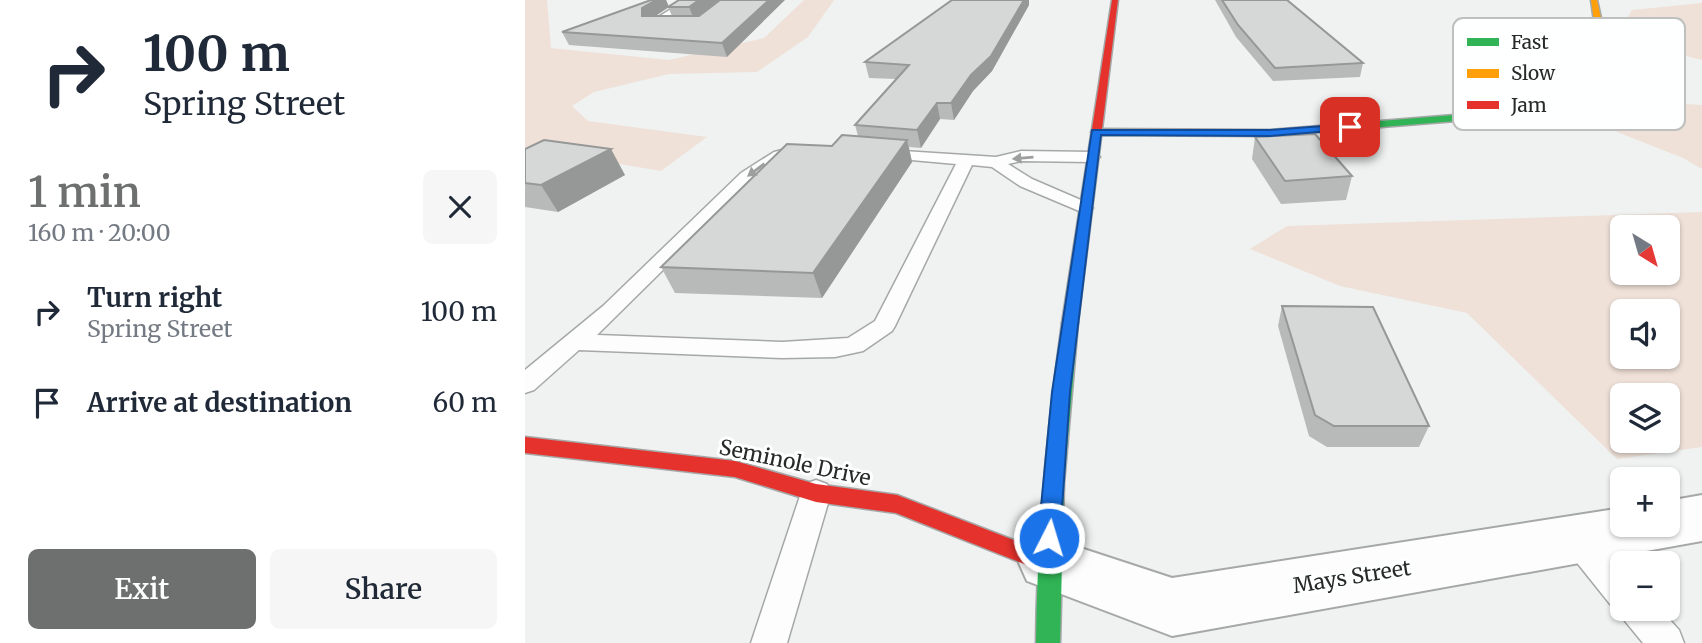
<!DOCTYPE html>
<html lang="en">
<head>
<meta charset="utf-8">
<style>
  body { margin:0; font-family:Merriweather,serif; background:#f6f6f7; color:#1f2937; height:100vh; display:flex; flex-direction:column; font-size:26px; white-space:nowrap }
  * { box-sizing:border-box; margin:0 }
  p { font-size:23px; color:#747a83 }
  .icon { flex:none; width:38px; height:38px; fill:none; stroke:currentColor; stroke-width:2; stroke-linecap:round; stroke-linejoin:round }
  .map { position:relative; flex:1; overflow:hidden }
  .drawer { display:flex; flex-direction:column; background:#fff; width:525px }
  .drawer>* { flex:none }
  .guide { background:#fff; color:#1f2937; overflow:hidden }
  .needle { width:46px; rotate:143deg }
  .tools { position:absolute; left:1085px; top:215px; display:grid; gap:14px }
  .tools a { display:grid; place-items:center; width:70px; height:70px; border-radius:10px; background:#fff; box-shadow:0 2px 5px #0004; font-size:35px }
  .pin { position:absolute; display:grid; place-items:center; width:60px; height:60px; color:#fff; margin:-30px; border-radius:14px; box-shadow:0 4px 10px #0006 }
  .me { position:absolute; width:77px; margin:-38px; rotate:5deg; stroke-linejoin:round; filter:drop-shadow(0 0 5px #0008) }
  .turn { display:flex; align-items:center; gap:24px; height:147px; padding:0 28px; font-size:32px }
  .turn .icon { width:91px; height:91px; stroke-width:2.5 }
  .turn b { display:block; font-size:49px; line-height:60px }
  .round { display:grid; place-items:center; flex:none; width:74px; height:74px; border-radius:10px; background:#f6f6f7 }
  .headline { display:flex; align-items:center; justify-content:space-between; height:119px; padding:0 28px }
  h1 { font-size:42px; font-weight:600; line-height:52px; color:#6e7070 }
  .action { display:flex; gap:14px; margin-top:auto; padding:14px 28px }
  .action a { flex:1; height:80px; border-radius:10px; background:#6e7070; color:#fff; font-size:28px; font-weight:600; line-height:80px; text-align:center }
  .action a+a { background:#f6f6f7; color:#1f2937 }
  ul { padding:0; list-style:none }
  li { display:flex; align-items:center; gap:21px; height:91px; padding:0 28px }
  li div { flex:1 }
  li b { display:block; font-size:26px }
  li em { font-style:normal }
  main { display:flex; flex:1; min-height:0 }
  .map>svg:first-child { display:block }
  .green { fill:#efe1d8; fill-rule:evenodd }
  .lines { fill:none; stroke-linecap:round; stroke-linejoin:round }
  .lane-casing { stroke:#a6a8a8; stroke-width:3 }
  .street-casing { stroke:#a6a8a8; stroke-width:4 }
  .fast-casing { stroke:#a6a8a8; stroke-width:3 }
  .slow-casing { stroke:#a6a8a8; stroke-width:3 }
  .jam-casing { stroke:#a6a8a8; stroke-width:3 }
  .lane { fill:#fdfdfd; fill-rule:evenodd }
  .street { fill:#fdfdfd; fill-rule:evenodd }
  .fast { fill:#30b455; fill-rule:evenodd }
  .slow { fill:#ff9f0a; fill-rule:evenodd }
  .jam { fill:#e5322d; fill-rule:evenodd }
  .wall { fill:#b8baba; fill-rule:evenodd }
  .shaded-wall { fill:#969797 }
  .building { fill:#d6d8d8; stroke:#969797; stroke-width:2 }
  .oneway { fill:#9d9e9e }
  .route { fill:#1a73e8; stroke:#114b97; stroke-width:2 }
  .labels { text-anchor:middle; stroke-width:6; stroke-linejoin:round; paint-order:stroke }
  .near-street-label { font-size:21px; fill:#282a2a; stroke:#feffff }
  .key { fill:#feffff; stroke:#bebfbf; stroke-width:2 }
  .key-label { font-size:19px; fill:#282a2a }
</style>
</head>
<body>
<main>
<section class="drawer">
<div class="guide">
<div class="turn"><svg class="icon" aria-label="right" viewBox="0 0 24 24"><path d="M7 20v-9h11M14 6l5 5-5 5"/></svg><div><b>100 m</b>Spring Street</div></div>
</div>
<div class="headline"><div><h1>1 min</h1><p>160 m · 20:00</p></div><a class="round"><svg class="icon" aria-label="close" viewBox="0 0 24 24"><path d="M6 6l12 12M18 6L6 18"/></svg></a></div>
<ul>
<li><svg class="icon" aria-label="right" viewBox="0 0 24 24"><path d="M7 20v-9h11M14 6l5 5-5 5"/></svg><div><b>Turn right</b><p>Spring Street</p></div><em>100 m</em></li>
<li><svg class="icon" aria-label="arrive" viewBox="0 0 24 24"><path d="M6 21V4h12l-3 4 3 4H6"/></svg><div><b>Arrive at destination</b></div><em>60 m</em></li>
</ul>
<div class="action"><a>Exit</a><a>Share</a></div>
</section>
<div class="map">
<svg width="1177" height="643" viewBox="0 0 1177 643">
  <rect width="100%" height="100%" fill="#eff2f1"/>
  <g class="green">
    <polygon points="0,0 22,0 26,48 144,60 239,38 279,0 309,0 283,37 232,72 144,74 69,92 47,106 63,121 182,137 136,171 0,148"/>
    <polygon points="1177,3 1177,60 1124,47 1096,30 1107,10"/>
    <polygon points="1092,100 1177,105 1177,169 1158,158 1067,122"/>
    <path d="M1177,212V447L1092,459L942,313L815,286L725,249L762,226ZM1097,228H1143V273H1097ZM1097,312H1143V357H1097ZM1097,396H1143V441H1097Z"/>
  </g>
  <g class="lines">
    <defs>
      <g id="lane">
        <polygon points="160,0 171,0 140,22 148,23 148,27 124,27 124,23"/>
        <polygon points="274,146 282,151 280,154 260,159 228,181 72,335 257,342 323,338 350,321 431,164 353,157 345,152 347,149 471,157 496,151 567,152 575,157 567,162 496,161 483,164 507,179 565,204 568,208 565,212 559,213 495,186 467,167 447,165 370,326 367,331 338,351 310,357 257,358 54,350 9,390 0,393 0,370 78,306 216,173 249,152"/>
        <polygon points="291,480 302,484 306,493 262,643 226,643 276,493 280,484"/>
        <polygon points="1052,525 1063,529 1097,567 1097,609 1135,609 1154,630 1159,643 1118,643 1100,621 1095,608 1085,604 1041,549 1036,539 1041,529"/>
      </g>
      <polygon id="street" points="1177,495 1177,541 647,636 502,581 494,563 502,545 522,537 647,578 1097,508 1097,525 1143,525 1143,501"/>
      <g id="fast">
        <polygon points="1118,67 1122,70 1121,72 971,79 950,87 950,112 931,121 745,136 571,135 566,132 571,129 745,130 929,115 940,111 943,84 970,73"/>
        <path d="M545,318L553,323L539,483L535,643H511C512,536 522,429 537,323Z"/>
      </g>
      <polygon id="slow" points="1066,0 1072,0 1078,27 1083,32 1155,62 1155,66 1115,72 1115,68 1143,63 1077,36 1070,28"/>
      <g id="jam">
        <polygon points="587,0 593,0 553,323 545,328 537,323"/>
        <polygon points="0,437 210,461 291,484 372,495 530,556 533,563 530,570 522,573 371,513 291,502 210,477 0,453"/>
      </g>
    </defs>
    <use href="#lane" class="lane-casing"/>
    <use href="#street" class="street-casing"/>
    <use href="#fast" class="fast-casing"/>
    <use href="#slow" class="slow-casing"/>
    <use href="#jam" class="jam-casing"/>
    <use href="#lane" class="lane"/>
    <use href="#street" class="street"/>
    <use href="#fast" class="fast"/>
    <use href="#slow" class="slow"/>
    <use href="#jam" class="jam"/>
  </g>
  <g class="wall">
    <path d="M126,0H141L144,7L194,0L173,16L195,0L202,57L44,45L37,32ZM143,7L147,16H130Z"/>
    <polygon points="427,0 504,0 504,5 467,71 448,91 429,120 415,119 396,148 384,147 387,162 297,298 150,293 136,267 307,146 333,136 330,125 371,79 344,78 340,62"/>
    <polygon points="690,0 762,0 838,63 835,77 748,81 711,37"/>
    <polygon points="730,137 827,176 821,200 756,204 727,159"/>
    <polygon points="0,149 100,175 33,212 0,207"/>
    <polygon points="757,306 904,426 894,447 802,447 784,436 753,326"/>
  </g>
  <g class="shaded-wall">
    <polygon points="131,0 141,0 144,7 123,21 117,16 117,8"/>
    <polygon points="174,0 194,0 169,19 164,7"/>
    <polygon points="244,0 260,0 202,57 197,43"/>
    <polygon points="499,0 504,0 504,5 467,71 448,91 429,120 426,103"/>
    <polygon points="412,103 415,119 396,148 392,130"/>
    <polygon points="382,140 387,162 297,298 288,273"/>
    <polygon points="86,149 100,175 33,212 16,185"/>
  </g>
  <g class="building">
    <polygon points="126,0 131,0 117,8 117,16 174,16 195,0 244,0 197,43 37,32"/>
    <polygon points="154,0 174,0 164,7 143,7"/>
    <polygon points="427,0 499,0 466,56 446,75 426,103 412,103 392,130 330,125 384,65 340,62"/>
    <polygon points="697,0 762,0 838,63 750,68 713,25"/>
    <polygon points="790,134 827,176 760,181 730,137"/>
    <polygon points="317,135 382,140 288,273 136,267 262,144 307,146"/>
    <polygon points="19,140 86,149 16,185 0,183 0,149"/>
    <polygon points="757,306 848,307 904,426 809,426 790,415"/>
  </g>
  <defs><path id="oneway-solid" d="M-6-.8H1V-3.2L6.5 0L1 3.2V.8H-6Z" transform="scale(1.75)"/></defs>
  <g class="oneway">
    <use href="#oneway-solid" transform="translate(498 158) rotate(175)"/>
    <use href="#oneway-solid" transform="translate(231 170) rotate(143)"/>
  </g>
  <polygon class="route" points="825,124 830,127 829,129 745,136 576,135 545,392 535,538 532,545 524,548 516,545 513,538 527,392 567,130 745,130"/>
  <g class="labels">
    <g class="near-street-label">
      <text transform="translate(270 463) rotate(12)" y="7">Seminole Drive</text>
      <text transform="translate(827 577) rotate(-9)" y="7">Mays Street</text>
    </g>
  </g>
  <rect x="928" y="18" width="232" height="112" rx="10" class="key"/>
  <rect x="942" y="38" width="32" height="8" fill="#30b455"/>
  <rect x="942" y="69" width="32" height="9" fill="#ff9f0a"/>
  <rect x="942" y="101" width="32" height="8" fill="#e5322d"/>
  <g class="key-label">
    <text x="986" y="49">Fast</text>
    <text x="986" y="80">Slow</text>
    <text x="986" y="112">Jam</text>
  </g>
</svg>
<div class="tools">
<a><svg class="needle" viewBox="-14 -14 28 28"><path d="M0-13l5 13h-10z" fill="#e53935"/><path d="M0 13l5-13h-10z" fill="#747a83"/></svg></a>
<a><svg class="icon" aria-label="sound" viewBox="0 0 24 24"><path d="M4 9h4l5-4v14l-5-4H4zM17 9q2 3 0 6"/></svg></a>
<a><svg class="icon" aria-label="layers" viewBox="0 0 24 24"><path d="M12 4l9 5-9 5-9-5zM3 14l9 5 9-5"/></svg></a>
<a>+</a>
<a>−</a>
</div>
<div class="pin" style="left:825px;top:127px;background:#d93025"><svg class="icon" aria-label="arrive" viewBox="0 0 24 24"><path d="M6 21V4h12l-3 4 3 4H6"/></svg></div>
<svg class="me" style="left:524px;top:538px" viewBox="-20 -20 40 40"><circle r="17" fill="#1a73e8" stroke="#fff" stroke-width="3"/><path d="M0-11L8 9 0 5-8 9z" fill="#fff"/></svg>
</div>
</main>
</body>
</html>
